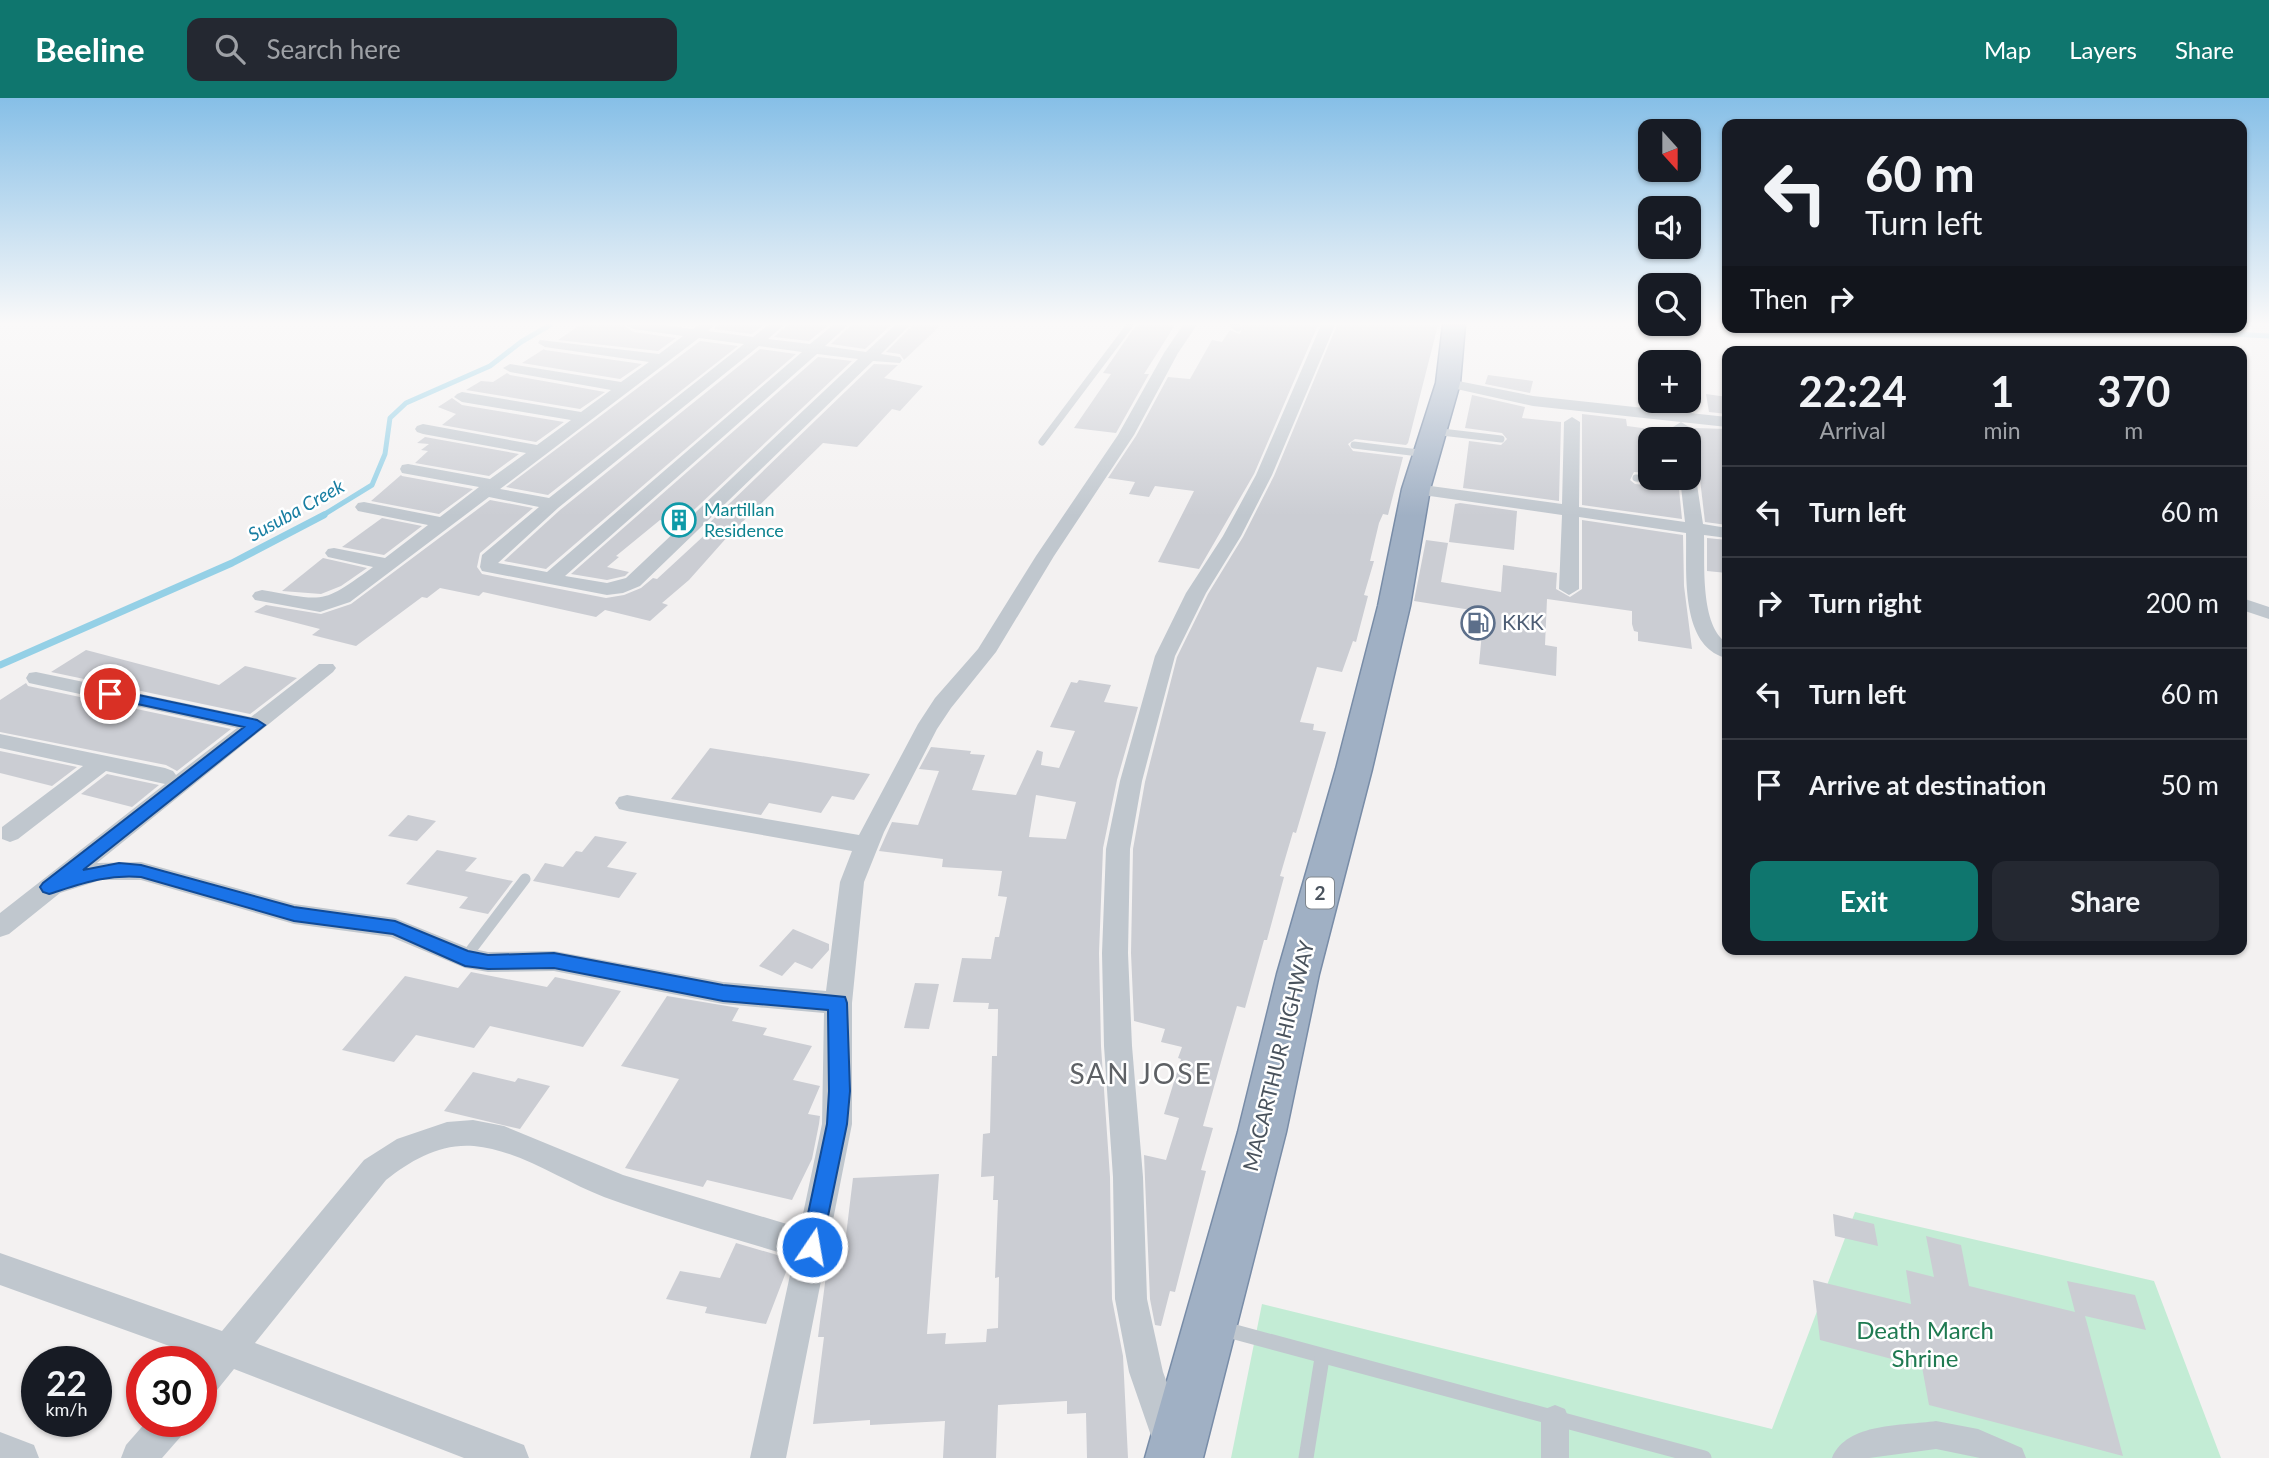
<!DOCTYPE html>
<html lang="en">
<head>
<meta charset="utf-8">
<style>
  body { margin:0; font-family:Lato,sans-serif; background:#242831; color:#f1f3f6; height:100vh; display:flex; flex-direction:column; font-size:26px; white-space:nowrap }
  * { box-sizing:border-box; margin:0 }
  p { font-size:23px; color:#9ea1a6 }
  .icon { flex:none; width:38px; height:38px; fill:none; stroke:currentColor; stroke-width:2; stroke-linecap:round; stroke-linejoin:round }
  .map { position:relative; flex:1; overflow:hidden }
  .details { position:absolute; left:1722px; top:248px; width:525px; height:609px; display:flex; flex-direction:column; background:#171b24; border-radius:14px; box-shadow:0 2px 5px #0004 }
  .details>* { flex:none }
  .top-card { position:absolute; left:1722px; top:21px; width:525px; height:214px; border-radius:14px; box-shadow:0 2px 5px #0004; background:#171b24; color:#f1f3f6; overflow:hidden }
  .needle { width:46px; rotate:159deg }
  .fabs { position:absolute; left:1638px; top:21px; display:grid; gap:14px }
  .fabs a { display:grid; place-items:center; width:63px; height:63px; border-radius:14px; background:#171b24; box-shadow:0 2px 5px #0004; font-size:35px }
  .speed { position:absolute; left:21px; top:1248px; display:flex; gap:14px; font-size:35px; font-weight:700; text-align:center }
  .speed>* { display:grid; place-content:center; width:91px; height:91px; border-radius:50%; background:#171b24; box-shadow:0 2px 5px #0004; line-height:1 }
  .speed small { font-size:18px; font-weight:400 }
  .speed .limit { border:10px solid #d22; background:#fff; color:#111 }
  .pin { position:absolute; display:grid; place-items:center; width:60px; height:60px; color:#fff; margin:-30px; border:4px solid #fff; border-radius:50%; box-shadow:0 2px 7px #0007 }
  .me { position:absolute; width:77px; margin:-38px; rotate:12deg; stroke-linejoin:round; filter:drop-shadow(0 0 5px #0008) }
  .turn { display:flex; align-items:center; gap:24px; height:147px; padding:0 28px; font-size:32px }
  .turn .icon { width:91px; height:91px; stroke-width:2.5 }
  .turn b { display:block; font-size:49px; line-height:60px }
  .then { display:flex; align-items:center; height:66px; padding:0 28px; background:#0003; gap:14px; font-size:26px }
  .eta { display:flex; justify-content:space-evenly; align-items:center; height:119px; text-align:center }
  .eta b { font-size:42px; font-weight:700; line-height:49px }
  .cta { display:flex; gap:14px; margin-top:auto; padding:14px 28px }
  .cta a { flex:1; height:80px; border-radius:14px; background:#0f766e; color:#fff; font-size:28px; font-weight:700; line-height:80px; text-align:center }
  .cta a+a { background:#242831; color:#f1f3f6 }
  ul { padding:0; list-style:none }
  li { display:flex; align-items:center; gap:21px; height:91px; padding:0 28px; border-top:2px solid #363941 }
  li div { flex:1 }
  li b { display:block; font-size:26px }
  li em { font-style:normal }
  header { display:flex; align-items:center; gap:42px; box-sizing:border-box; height:98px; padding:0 35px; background:#0f766e; color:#fff }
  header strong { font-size:33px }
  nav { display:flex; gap:38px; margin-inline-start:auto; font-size:24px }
  .search { width:490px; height:63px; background:#242831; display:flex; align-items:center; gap:18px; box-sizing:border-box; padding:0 24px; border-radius:14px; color:#9ea1a6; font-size:26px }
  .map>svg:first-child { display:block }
  .green { fill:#c3ecd5 }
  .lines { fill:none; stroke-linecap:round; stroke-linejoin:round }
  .stream-far1 { stroke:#94d0e6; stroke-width:5 }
  .stream { stroke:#94d0e6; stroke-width:7 }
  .building { fill:#cbcdd3; fill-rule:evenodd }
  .trunk-casing { stroke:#788ca7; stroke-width:3 }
  .service-far2 { stroke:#c0c7ce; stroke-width:7 }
  .service-far1 { stroke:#c0c7ce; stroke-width:11 }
  .service { stroke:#c0c7ce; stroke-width:15 }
  .pedestrian { fill:#c0c7ce; fill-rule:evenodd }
  .minor { fill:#c0c7ce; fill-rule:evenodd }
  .trunk { fill:#a0b0c4; fill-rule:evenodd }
  .route { fill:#1a73e8; stroke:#114b97; stroke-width:2 }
  .labels { text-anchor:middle; stroke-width:5; stroke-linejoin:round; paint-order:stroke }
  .far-culture-label { font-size:18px; fill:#0d838f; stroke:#fff; text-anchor:start }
  .far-water-label { font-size:19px; font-style:italic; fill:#187ea2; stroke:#fff }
  .shield { fill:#fff; stroke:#80878e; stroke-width:2 }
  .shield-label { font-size:19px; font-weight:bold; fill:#4a535d }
  .service-label { font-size:21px; fill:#4e5e75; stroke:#fff; text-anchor:start }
  .street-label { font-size:21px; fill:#4a535d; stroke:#fff }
  .near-park-label { font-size:24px; fill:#1f7a51; stroke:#fff }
  .near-neighbourhood-label { font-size:28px; letter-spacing:2px; fill:#5e6165; stroke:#fff }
</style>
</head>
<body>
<header>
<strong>Beeline</strong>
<div class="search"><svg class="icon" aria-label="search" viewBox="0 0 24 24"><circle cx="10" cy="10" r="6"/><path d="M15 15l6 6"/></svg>Search here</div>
<nav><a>Map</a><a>Layers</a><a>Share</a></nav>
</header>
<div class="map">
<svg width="2269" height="1360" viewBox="0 0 2269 1360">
  <rect width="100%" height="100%" fill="#f3f1f1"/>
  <polygon class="green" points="1855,1114 2154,1183 2221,1360 1231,1360 1262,1206 1772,1331"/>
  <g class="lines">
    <g class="stream-far1">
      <polyline points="2204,229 2213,235 2269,238"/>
      <polyline points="320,419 372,387 385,356 390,320 406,305 490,268 521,244 550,227"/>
    </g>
    <polyline class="stream" points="0,567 232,465 324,417"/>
  </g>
  <g class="building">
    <polygon points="580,227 624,227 633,234 676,240 658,253 558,242"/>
    <polygon points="717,227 764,227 752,236 714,231"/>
    <polygon points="787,227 829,227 809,243 774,239"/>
    <polygon points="851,227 891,227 865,251 831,246"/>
    <polygon points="913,227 941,227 904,262 900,256 886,254"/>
    <polygon points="1136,227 1175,227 1144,276 1149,276 1116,335 1074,330 1111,276 1103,275"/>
    <polygon points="1243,227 1318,227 1254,376 1199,471 1158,464 1194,393 1155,388 1149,399 1129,396 1135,384 1108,380 1136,338 1168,279 1190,281 1212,242 1222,244 1230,232 1240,236"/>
    <polygon points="1337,227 1438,227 1408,345 1406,347 1355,341 1348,346 1353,353 1403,359 1388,417 1383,416 1379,425 1370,463 1374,463 1364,497 1368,498 1356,544 1353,543 1342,574 1317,569 1300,624 1314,626 1313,632 1326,634 1296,735 1293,734 1280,778 1284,779 1267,842 1264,842 1245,910 1237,908 1226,946 1203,1028 1213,1030 1201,1072 1206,1073 1175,1194 1170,1193 1161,1228 1155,1227 1150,1201 1144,1057 1166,1062 1179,1020 1164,1016 1181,961 1178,960 1182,949 1161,944 1165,931 1134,923 1131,855 1133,751 1145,684 1177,559 1208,496 1243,439 1274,378"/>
    <polygon points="700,243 738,248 548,397 506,389"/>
    <polygon points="544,251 545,252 642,266 620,281 522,265"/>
    <polygon points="760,251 796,256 546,471 504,463 560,412"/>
    <polygon points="818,259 852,263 679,426 660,422 616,458 619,459 607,469 629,474 625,478 607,482 571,476"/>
    <polygon points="874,266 898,267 884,280 923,288 900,313 892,311 857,349 823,345 729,437 689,482 662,505 668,507 650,523 605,512 596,519 483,494 479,498 440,490 427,500 422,499 356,548 312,537 320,531 254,514 266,507 321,516 351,506 490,402 533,410 480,455 477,469 482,476 606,500 624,497 641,490 653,480 657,481 709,433 703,431"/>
    <polygon points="507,275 510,277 605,294 580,311 466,292 481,283 493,284"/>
    <polygon points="1488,277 1533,283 1530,295 1485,286"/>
    <polygon points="1706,296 1727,299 1727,316 1709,314"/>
    <polygon points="1472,297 1525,309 1522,320 1561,324 1559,403 1463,390 1469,343 1501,347 1507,341 1502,335 1465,330"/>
    <polygon points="452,300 462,307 564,324 536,344 442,327 456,316 438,309"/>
    <polygon points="1582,316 1626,321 1627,328 1650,331 1650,375 1634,374 1630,382 1635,386 1679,391 1682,421 1582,407"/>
    <polygon points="1694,330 1727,331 1727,427 1705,424"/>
    <polygon points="425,339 519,356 489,378 415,365 428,353 421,352 429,346 417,345"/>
    <polygon points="401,377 402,378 473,391 439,416 371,403"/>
    <polygon points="1460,405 1517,413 1514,452 1449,444 1455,406"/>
    <polygon points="382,420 422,428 384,457 342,449"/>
    <polygon points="1582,422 1683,437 1684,488 1692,551 1638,543 1638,534 1634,533 1632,526 1632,513 1547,501 1545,547 1557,549 1556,578 1479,566 1484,514 1414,503 1426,442 1448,445 1441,484 1501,494 1503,467 1557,475 1556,491 1570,499 1582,491"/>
    <polygon points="1707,440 1727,442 1727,475 1707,473"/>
    <polygon points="323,460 367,470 341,488 321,496 282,493"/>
    <polygon points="86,552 219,587 245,568 297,580 250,616 51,574"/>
    <path d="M1079,582L1111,587L1104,604L1138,609L1117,682L1103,750L1099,855L1101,948L1110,1079L1112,1201L1123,1258L1128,1360H1087L1086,1315L1067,1316V1303L998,1307L996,1360H943L945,1323L870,1327V1322L813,1326L824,1239H818L828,1162H843L853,1080L939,1076L927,1236L946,1235L945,1246L986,1244L987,1231L998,1230L999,1179L995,1180L998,1102H993L994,1078L981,1079L983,1036L990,1035L992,958H997L998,911H988L989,905L953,904L962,860L991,861L995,839H999L1007,799L998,798L1002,773L942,769L943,761L879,753L892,724L918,727L939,673L919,671L931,649L971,653L970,656L985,657L972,692L1016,697L1037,652L1043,654L1041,667L1059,670L1075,633L1050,629L1071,584L1077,585ZM1036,697L1076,704L1066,741L1029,739Z"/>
    <polygon points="26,585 28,588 231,631 177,673 166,667 0,634 0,602"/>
    <polygon points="710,650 800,664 870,676 854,702 832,698 821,715 769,705 761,717 671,701"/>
    <polygon points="0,653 77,669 52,688 0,675"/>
    <polygon points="107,676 159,687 132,709 81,696"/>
    <polygon points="408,717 436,723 417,743 388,738"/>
    <polygon points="595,738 627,744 607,769 637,775 619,800 533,783 545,765 563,769 576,753 582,754"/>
    <polygon points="437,752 477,760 465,773 513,783 488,816 459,810 468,799 406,786"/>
    <polygon points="793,831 829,846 829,852 812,871 795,864 782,878 759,868"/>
    <polygon points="471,874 547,889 555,879 621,893 583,949 490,928 474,950 416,937 394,964 342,952 405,878 458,890"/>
    <polygon points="915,885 939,886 929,931 904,930"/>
    <polygon points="667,898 739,910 732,923 767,930 763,937 812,948 793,982 820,988 808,1016 820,1018 819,1026 812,1061 792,1102 707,1082 703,1089 625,1070 679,981 621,968"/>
    <polygon points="473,974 515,984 518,980 550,988 520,1031 444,1013"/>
    <polygon points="1833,1116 1874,1126 1878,1148 1835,1138"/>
    <polygon points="1926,1138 1961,1147 1969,1188 2075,1214 2067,1183 2135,1197 2146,1232 2085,1218 2123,1358 1929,1307 1922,1269 1820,1242 1813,1182 1911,1206 1906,1172 1934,1179"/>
    <polygon points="736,1145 791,1161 766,1226 705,1215 707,1209 666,1201 680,1173 720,1180"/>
  </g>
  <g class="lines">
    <defs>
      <polygon id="trunk" points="1443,227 1465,227 1460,285 1430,391 1410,508 1372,671 1319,876 1286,1034 1203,1360 1145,1360 1238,1034 1277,876 1336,671 1378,508 1402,391 1436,285"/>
    </defs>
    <use href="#trunk" class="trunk-casing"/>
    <g class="service-far2">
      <polyline points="1233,227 1238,230"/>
      <polyline points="1433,333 1501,341"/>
      <polyline points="1042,344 1130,227"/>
      <polyline points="1354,347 1427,356"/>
      <polyline points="1636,380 1689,386"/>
    </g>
    <polyline class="service-far1" points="465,860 525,781"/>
    <g class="service">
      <polyline points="1224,1231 1704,1360"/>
      <polyline points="1306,1360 1322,1260"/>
    </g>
    <g class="pedestrian">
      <polygon points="1555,1307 1565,1311 1569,1321 1569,1360 1541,1360 1541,1321 1545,1311"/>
      <path d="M1936,1323L1978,1331L2022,1350L2026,1360H1980L1936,1351L1869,1360H1832C1847,1324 1903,1328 1936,1323Z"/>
    </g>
    <g class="minor">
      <path d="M626,227H665L693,231L698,227H714L708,233L753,239L768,227H784L768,241L810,246L833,227H848L825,248L866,254L895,227H910L881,256L900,259L902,262L900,265L873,263L640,488L623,495L607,497L482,473L480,469L482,457L539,409L489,399L350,504L320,514L255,502L252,498L255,494L262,492C325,503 321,507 373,469L328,459L325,455L328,451L334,450L385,460L428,427L358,413L355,409L358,405L364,404L440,419L479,389L402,375L400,371L402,367L408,366L490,381L526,355L423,336L417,334L415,331L417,328L423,326L537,347L571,322L462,304L454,299L457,296L462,294L581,314L611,292L510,274L503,270L510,266L621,284L649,264L545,249L538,245L540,242L659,256L683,238L633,231ZM699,240L744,246L549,400L500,391ZM759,248L802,254L547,474L498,465L558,410ZM817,256L858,261L626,480L607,485L565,478Z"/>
      <path d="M1183,227H1197L1178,255L1134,337L1054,458L996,554L951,610L937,631L884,734L864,784L852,905V1026L786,1360H750L794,1159C730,1139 666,1122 604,1099C562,1083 519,1052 474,1048C441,1045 411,1062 386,1082L255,1245L524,1347L529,1360H464L234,1271L213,1297L201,1302V1264H196L200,1259L0,1187V1155L222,1233L364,1062L397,1041L447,1024L473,1022L504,1028L623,1077L800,1130L822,1026L824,915L723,906L554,873L488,874L465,870L391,839L294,826L141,782H101L60,795L9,836L0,839V815L165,686L106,673L18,741L10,744L2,741V729L83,668L0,650V636L165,670L173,673L176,677L237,630L29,585L26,580L29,575L36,574L251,619L319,566H333L336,570L333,574L97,765L141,764L294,806L395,820L469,850L488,854L554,853L723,884L826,893L840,784L852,753L627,713L619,711L615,705L619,699L627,697L859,737L918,626L935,600L978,551L1036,458L1118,337L1164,255Z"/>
      <polygon points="1321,227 1335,227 1272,377 1241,438 1206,495 1175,558 1142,683 1130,751 1128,855 1132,948 1143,1079 1147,1201 1163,1274 1187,1339 1182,1352 1169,1357 1156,1352 1129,1274 1115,1201 1113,1079 1104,948 1102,855 1106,751 1120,683 1155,558 1186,495 1223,438 1256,377"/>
      <polygon points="1448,281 1533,298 1727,319 1727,329 1533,308 1443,288 1441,285"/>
      <path d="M1572,319L1580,324L1579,409L1685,424L1680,380H1689V375L1696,380L1703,426L1727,430V440L1704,437C1705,466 1700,528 1727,545V560C1679,549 1687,472 1686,435L1579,419V491L1569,497L1559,491L1562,417L1416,396L1407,391L1416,386L1562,406L1564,324Z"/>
      <polygon points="1681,324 1689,329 1689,343 1674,341 1673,329"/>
      <polygon points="2242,500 2269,509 2269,521 2242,512"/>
      <polygon points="147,1323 188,1323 183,1336 162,1360 121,1360 126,1347"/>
      <polygon points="0,1334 34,1347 39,1360 0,1360"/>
    </g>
    <use href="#trunk" class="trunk"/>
  </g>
  <linearGradient id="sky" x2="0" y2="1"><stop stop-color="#86bfe7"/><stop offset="0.54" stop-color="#faf9f9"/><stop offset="1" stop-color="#faf9f9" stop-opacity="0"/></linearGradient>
  <rect width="2269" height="418" fill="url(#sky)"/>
  <path class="route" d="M110,591L257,622L265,627L83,772L119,765L141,767L294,809L395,823L468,853L488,857L554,855L723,887L845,899L847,905L850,993L847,1026L820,1157L812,1160L804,1157L801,1149L827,1026L829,993L828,912L723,903L554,870L488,871L465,868L393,836L294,823L141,779C107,776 81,786 49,796L43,794L40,789L43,785L244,629L105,599L103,596Z"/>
  <defs>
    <symbol id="building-ring" viewBox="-11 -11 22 22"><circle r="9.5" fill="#fff" stroke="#0f9aa8" stroke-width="1.5"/><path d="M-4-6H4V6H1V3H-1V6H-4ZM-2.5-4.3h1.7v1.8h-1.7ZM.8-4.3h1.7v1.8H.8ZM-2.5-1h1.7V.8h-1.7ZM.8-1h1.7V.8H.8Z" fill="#0f9aa8"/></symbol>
    <symbol id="fuel-ring" viewBox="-11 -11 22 22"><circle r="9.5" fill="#fff" stroke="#5c6f8a" stroke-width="1.5"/><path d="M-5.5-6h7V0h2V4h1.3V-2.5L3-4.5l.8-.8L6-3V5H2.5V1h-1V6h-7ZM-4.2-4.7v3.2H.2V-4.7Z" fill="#5c6f8a"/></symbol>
  </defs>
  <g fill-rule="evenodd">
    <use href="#building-ring" x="660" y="403" width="38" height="38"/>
    <use href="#fuel-ring" x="1459" y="506" width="38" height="38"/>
  </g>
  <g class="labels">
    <g class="far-culture-label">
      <text x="704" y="418">Martillan<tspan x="704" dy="21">Residence</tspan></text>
    </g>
    <g class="far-water-label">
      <text transform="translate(296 412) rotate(-29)" y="7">Susuba Creek</text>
    </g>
    <rect class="shield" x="1306" y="779.5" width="28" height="31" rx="5"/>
    <g class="shield-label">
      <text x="1320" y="802">2</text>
    </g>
    <g class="service-label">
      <text x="1502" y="532">KKK</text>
    </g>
    <g class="street-label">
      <text transform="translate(1279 958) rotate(-76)" y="7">MACARTHUR HIGHWAY</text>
    </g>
    <g class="near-park-label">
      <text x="1925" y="1241">Death March<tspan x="1925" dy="28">Shrine</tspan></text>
    </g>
    <g class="near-neighbourhood-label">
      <text x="1141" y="986">SAN JOSE</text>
    </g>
  </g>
</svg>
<div class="fabs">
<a><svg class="needle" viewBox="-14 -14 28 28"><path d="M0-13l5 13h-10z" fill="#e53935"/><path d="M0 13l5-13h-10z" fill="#9ea1a6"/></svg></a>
<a><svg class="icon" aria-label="sound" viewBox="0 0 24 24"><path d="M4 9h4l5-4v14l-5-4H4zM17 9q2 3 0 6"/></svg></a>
<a><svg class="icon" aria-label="search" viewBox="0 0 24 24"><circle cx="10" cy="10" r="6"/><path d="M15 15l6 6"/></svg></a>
<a>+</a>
<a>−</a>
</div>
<div class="speed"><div>22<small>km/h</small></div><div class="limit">30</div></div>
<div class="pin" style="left:110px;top:596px;background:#d93025"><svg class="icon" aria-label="arrive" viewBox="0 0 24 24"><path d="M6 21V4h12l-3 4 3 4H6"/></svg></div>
<svg class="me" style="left:812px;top:1149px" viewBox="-20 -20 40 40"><circle r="17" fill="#1a73e8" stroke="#fff" stroke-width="3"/><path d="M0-11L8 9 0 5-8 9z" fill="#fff"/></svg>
<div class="top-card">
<div class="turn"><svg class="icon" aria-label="left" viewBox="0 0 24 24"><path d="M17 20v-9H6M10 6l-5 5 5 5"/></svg><div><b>60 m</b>Turn left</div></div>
<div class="then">Then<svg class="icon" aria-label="right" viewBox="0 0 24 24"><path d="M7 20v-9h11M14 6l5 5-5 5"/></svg></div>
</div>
<section class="details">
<div class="eta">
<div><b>22:24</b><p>Arrival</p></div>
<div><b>1</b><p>min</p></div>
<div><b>370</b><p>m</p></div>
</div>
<ul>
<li><svg class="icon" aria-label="left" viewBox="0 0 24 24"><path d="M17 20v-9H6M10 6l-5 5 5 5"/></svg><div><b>Turn left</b></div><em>60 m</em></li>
<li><svg class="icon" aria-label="right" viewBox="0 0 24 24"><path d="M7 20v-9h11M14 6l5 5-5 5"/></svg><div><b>Turn right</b></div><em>200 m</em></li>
<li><svg class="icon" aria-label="left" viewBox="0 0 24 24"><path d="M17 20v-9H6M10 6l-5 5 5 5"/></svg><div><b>Turn left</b></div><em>60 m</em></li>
<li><svg class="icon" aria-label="arrive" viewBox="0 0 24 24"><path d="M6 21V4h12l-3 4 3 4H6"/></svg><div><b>Arrive at destination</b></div><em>50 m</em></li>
</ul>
<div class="cta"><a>Exit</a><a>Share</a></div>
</section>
</div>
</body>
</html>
